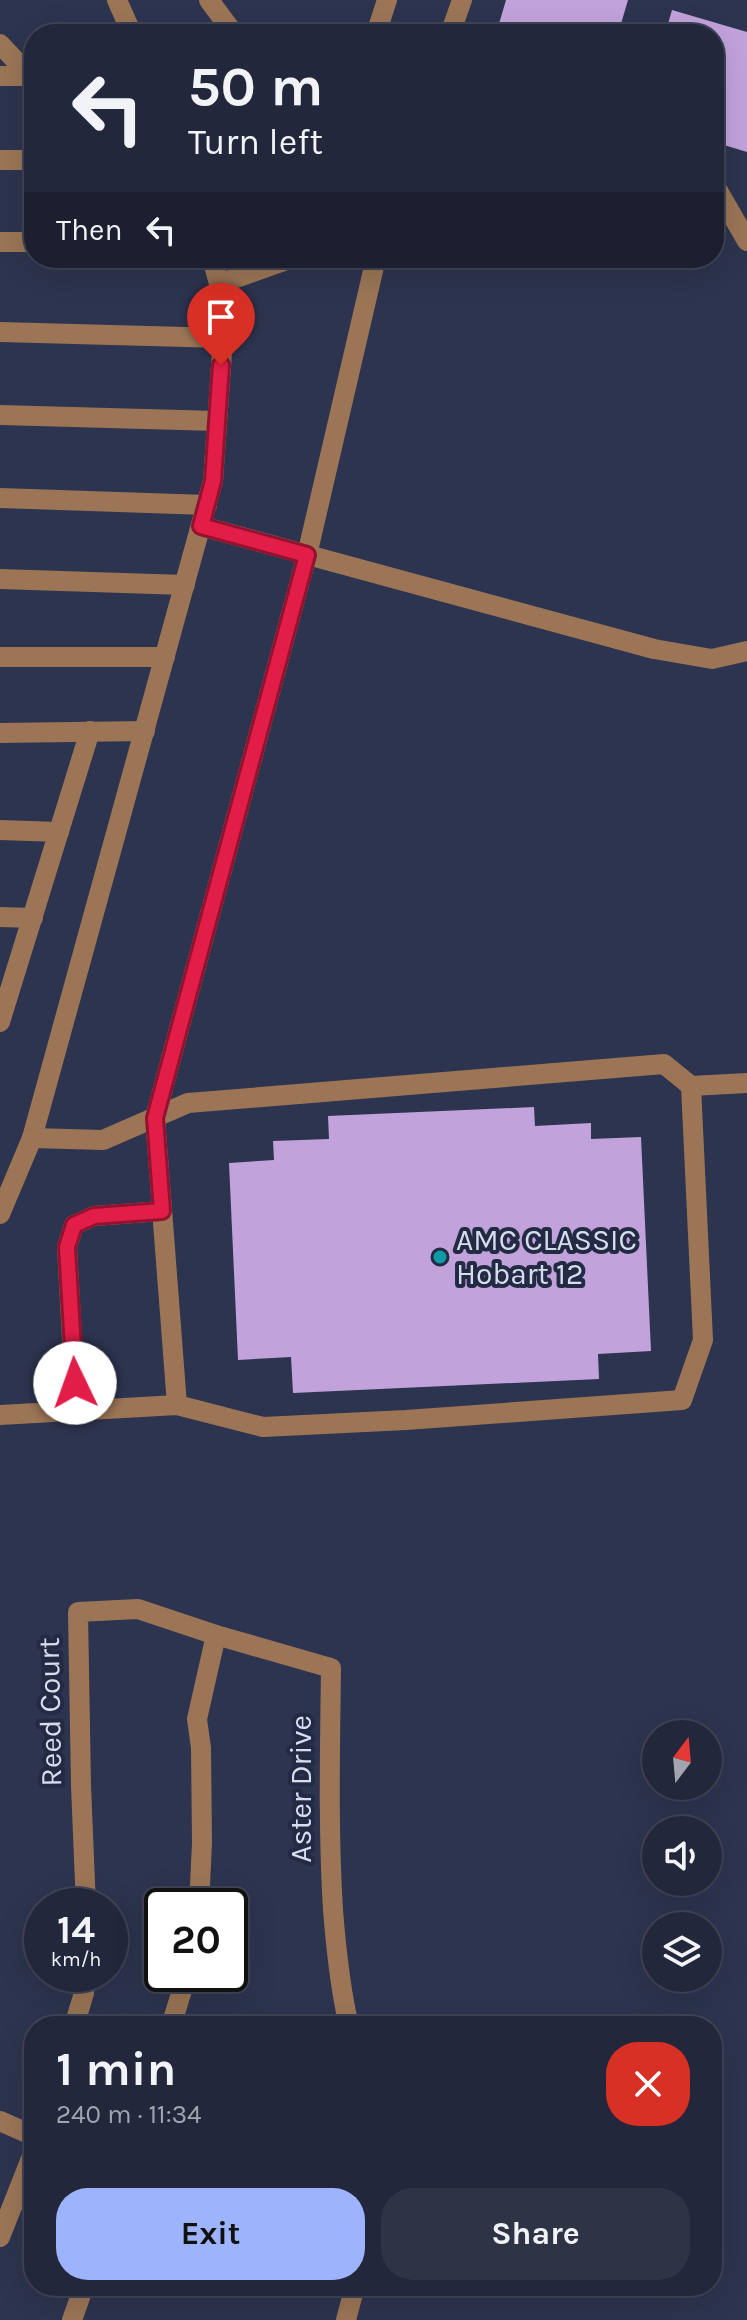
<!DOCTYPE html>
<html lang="en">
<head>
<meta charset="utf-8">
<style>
  body { margin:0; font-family:Karla,sans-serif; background:#2e3346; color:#f1f3f6; height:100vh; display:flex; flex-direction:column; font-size:30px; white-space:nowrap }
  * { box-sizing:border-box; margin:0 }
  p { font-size:26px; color:#a2a5af }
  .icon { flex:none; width:44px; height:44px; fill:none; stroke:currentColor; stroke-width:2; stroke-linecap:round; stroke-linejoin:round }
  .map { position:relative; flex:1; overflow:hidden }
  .drawer { position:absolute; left:24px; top:2016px; width:698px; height:280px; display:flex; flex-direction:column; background:#22273b; border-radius:32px; box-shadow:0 8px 32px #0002,0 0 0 2px #3f4455 }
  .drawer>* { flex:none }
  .banner { position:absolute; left:24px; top:24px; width:700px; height:244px; border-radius:32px; box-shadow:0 8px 32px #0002,0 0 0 2px #3f4455; background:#22273b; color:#f1f3f6; overflow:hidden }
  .needle { width:52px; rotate:16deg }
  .controls { position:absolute; left:642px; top:1720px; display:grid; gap:16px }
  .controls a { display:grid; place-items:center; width:80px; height:80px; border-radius:50%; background:#22273b; box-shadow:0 8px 32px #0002,0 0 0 2px #3f4455; font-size:40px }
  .speed { position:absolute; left:24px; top:1888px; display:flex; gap:16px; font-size:40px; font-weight:700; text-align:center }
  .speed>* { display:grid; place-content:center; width:104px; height:104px; border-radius:50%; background:#22273b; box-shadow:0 8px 32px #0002,0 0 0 2px #3f4455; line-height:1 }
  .speed small { font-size:20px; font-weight:400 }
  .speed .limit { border:4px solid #111; border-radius:12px; background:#fff; color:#111 }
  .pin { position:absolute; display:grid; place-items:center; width:68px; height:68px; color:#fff; margin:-82px -34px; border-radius:50% 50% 50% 0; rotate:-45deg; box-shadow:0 0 8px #0007 }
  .pin .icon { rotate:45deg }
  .me { position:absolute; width:88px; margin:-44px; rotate:357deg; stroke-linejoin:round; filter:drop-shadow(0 0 6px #0008) }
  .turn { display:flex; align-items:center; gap:28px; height:168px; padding:0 32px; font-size:36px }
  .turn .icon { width:104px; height:104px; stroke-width:2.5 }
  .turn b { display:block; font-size:56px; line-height:68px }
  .then { display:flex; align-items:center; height:76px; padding:0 32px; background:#0003; gap:16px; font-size:30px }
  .round { display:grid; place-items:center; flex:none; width:84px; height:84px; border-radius:32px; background:#2e3346 }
  .overview { display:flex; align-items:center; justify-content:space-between; height:136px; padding:0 32px }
  h1 { font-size:48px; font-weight:700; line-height:60px }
  .action { display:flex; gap:16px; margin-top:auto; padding:16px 32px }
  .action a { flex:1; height:92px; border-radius:32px; background:#9db4fd; color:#111; font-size:32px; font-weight:700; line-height:92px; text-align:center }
  .action a+a { background:#2e3346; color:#f1f3f6 }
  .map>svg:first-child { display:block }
  .building { fill:#c2a2db }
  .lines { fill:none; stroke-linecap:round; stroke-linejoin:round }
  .minor { stroke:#9b7556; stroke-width:20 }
  .route-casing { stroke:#92132f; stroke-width:20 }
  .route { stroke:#e11d48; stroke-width:14 }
  .culture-dot { fill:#0f9aa8; stroke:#232a44; stroke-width:3 }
  .labels { text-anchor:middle; stroke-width:8; stroke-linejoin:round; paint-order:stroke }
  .poi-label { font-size:30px; fill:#d7ddee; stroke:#232a44; text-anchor:start }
  .street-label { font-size:30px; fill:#d7ddee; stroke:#232a44 }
</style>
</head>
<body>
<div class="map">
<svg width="747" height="2320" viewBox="0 0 747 2320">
  <rect width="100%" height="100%" fill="#2d344f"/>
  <g class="building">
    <polygon points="506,0 628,0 618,34 496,34"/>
    <polygon points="672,10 747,32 747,152 714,142 714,34 665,34"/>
    <polygon points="534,1107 535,1126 591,1123 591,1139 641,1137 651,1351 598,1354 599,1379 293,1393 291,1357 238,1360 229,1163 274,1160 273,1141 329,1139 328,1116"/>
  </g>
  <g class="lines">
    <g class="minor">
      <polyline points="117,0 132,34"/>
      <polyline points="209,0 234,34"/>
      <polyline points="376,34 387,0"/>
      <polyline points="450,34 462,0"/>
      <polyline points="0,44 30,76 34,83"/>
      <polyline points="0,76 30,76"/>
      <polyline points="0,160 34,160"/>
      <polyline points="714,184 747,241"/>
      <polyline points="0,242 34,242"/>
      <polyline points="219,284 292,258"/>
      <polyline points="0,332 223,338"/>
      <polyline points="0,415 217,421"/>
      <polyline points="0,498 207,505"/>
      <polyline points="201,526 654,649 712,659 747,651"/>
      <polyline points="0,579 185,585"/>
      <polyline points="0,657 165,657"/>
      <polyline points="0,733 145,731"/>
      <polyline points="0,830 59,832"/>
      <polyline points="0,917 33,918"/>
      <polyline points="0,1022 90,731"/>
      <polyline points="691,1086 747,1083"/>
      <polyline points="0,1214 32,1138 213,481 223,338 219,284 212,258"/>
      <polyline points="177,1405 155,1118 307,555 376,258"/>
      <polyline points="76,1410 67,1247 74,1225 94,1216 162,1211"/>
      <polyline points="0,1415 177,1405 263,1427 406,1420 682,1400 703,1340 691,1086 664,1064 188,1103 103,1140 32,1138"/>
      <path d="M86,1906L81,1786L78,1612L138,1609L216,1635L331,1668C330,1749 328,1829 333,1910C336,1948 340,1988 349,2026"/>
      <polyline points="199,1906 202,1843 201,1748 197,1719 216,1635"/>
      <polyline points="74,2026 84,1993 85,1974"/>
      <polyline points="171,2026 187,1974"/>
      <polyline points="0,2121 34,2136"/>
      <polyline points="0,2237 34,2151"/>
      <polyline points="72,2320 84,2286"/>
      <polyline points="346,2320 355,2286"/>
    </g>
  </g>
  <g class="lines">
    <defs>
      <polyline id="route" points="75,1383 67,1247 74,1225 94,1216 162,1211 155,1118 307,555 201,526 213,481 221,365"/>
    </defs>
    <use href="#route" class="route-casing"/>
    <use href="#route" class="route"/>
  </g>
  <circle class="culture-dot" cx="440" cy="1257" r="8"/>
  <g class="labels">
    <g class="poi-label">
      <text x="456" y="1250">AMC CLASSIC<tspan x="456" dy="34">Hobart 12</tspan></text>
    </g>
    <g class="street-label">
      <text transform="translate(50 1712) rotate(-91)" y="10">Reed Court</text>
      <text transform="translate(301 1789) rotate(-90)" y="10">Aster Drive</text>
    </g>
  </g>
</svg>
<div class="controls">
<a><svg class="needle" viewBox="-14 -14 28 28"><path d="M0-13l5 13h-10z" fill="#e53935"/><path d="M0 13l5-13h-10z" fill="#a2a5af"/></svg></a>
<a><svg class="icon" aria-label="sound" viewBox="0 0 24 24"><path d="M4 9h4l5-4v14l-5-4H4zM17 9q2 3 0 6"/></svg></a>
<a><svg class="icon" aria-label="layers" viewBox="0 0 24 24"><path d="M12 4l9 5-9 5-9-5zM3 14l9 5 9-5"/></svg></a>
</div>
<div class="speed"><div>14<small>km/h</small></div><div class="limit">20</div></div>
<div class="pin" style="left:221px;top:365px;background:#d93025"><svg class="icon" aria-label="arrive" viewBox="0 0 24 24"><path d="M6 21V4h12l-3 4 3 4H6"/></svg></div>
<svg class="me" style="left:75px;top:1383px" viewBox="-20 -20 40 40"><circle r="19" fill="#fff"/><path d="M0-13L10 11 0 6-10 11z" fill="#e11d48"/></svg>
<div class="banner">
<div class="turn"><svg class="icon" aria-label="left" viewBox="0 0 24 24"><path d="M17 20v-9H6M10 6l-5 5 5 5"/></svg><div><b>50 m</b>Turn left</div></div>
<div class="then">Then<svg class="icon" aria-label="left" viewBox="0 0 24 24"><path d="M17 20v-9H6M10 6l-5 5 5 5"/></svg></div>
</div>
<section class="drawer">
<div class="overview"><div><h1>1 min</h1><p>240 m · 11:34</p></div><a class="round" style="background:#d93025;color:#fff"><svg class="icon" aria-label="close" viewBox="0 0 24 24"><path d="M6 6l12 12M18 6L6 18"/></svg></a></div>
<div class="action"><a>Exit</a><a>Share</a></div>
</section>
</div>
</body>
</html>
